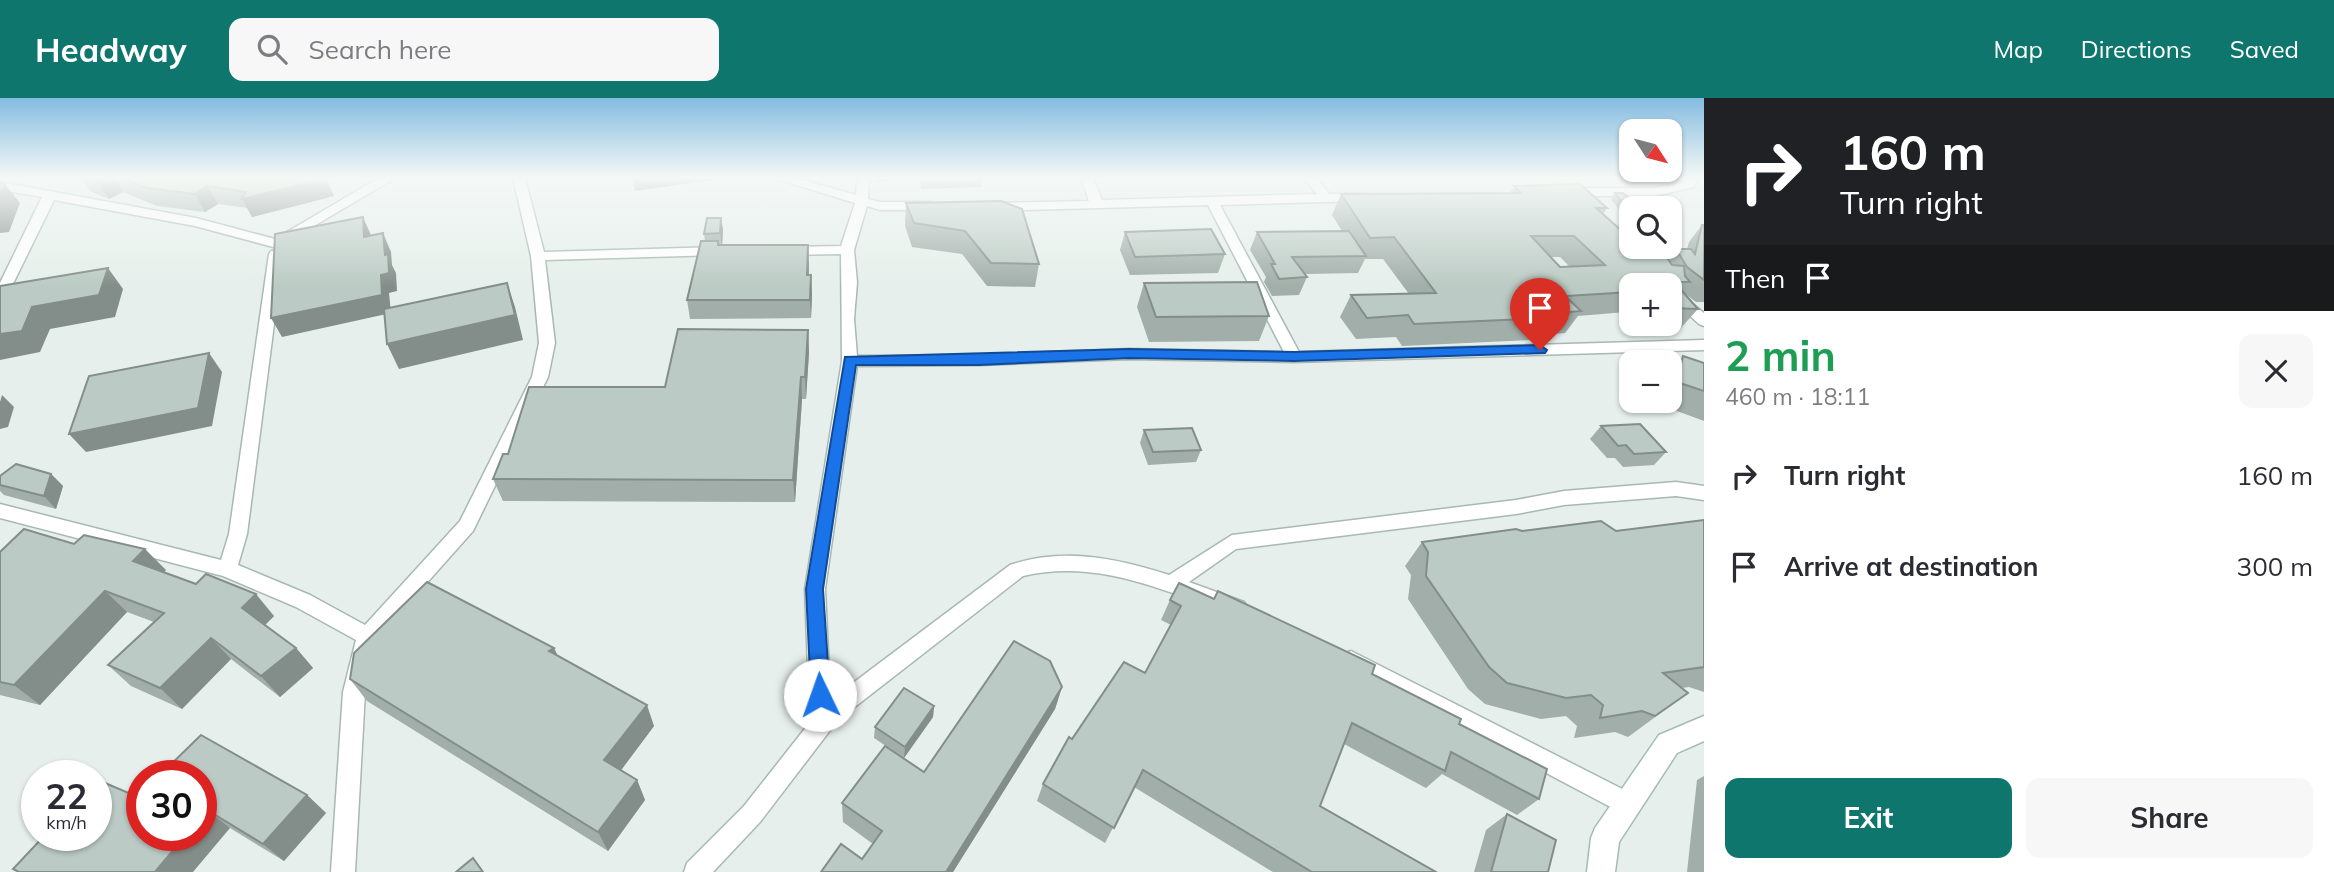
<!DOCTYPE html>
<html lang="en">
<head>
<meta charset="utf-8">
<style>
  body { margin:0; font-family:Mulish,sans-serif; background:#f7f7f7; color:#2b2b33; height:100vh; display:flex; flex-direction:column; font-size:26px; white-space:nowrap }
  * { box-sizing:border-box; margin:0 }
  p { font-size:23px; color:#7c7c81 }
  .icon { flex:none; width:38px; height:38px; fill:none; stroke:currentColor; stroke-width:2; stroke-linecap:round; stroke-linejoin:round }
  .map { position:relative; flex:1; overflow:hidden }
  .panel { display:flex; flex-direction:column; background:#fff; width:630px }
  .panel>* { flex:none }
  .top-card { background:#202124; color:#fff; overflow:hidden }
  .needle { width:46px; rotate:126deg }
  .controls { position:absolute; left:1619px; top:21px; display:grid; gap:14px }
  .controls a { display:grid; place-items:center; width:63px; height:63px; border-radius:14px; background:#fff; box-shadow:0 2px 5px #0004; font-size:35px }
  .speed { position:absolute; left:21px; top:662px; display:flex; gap:14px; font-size:35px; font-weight:700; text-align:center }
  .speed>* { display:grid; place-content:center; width:91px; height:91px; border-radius:50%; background:#fff; box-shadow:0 2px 5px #0004; line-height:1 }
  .speed small { font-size:18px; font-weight:400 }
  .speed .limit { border:10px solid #d22; background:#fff; color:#111 }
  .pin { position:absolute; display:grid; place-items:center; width:60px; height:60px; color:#fff; margin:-72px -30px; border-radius:50% 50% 50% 0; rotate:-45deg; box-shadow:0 0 7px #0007 }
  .pin .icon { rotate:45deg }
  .me { position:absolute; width:77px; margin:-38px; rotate:357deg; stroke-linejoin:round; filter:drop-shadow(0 0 5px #0008) }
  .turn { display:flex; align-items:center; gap:24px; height:147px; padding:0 21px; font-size:32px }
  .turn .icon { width:91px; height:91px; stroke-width:2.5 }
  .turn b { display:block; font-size:49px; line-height:60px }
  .then { display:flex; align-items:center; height:66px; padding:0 21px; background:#0003; gap:14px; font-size:26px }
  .round { display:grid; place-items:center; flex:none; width:74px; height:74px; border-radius:14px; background:#f7f7f7 }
  .overview { display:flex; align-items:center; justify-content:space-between; height:119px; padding:0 21px }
  h1 { font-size:42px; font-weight:700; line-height:52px; color:#1e9e55 }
  .action { display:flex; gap:14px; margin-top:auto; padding:14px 21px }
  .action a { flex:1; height:80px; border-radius:14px; background:#0f766e; color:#fff; font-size:28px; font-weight:700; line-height:80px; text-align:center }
  .action a+a { background:#f7f7f7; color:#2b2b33 }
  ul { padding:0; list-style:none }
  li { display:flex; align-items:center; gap:21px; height:91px; padding:0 21px }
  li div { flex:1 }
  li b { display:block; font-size:26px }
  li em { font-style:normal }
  header { display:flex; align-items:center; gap:42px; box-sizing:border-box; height:98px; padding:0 35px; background:#0f766e; color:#fff }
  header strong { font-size:33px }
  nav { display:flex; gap:38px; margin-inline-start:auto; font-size:24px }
  .search { width:490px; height:63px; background:#f7f7f7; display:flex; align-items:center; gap:18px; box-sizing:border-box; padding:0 24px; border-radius:14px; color:#7c7c81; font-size:26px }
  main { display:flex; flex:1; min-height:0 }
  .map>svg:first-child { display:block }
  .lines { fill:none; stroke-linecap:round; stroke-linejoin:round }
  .street-casing { stroke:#a8b8b2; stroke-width:3 }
  .secondary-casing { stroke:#a4bbb3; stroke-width:3 }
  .street { fill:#fff; fill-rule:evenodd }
  .secondary { fill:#fff; fill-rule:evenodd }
  .wall { fill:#a1aea9; fill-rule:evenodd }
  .shaded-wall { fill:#838d89 }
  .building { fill:#bbcac4; stroke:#838d89; stroke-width:2; fill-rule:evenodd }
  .route { fill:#1a73e8; stroke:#114b97; stroke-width:2 }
</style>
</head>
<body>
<header>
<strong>Headway</strong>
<div class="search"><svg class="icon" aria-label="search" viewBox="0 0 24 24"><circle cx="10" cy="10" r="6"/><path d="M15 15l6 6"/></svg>Search here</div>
<nav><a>Map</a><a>Directions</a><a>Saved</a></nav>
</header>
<main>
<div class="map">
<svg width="1704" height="774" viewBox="0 0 1704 774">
  <rect width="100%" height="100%" fill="#e6efeb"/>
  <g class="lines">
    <defs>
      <g id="street">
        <polygon points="379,80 395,80 277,150 195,128 54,102 7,198 0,202 0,185 42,99 0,92 0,84 196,120 275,141"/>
        <polygon points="513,80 525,80 544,154 720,149 727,153 720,157 545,162 555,245 548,279 473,433 376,542 365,594 355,774 331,774 343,594 356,542 296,509 223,478 0,420 0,406 221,462 229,436 269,156 271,153 281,153 283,156 247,436 238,467 310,497 365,527 460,423 532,279 539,245 531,158"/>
        <path d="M774,80H795L856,97L857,80H869L868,101L880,104H930L936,108L930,112H880L867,108L854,152L857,184L854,221L857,258L979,257L1129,251L1284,254L1208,107L993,113L987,109L993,105L1089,103L1081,80H1093L1102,102L1317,96L1304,80H1317L1329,96H1364V102L1360,103L1220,107L1299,254L1704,242V252L1294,264L1129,261L979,267L857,268L825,491L830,596L833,600L1010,467C1063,449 1117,460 1169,477L1232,437L1516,402L1564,393L1676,384L1704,388V402L1676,398L1564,407L1516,416L1236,451L1189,484L1244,504L1247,510L1244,516L1237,518C1166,494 1099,460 1023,478L838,622L760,724L713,774H684L687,765L744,708L818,614L809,597L805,491L842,263L841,156L787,157L780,153L787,149L841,148L855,105Z"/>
        <polygon points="1686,80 1698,80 1694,89 1655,98 1567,98 1561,94 1567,90 1655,90 1685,84"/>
        <polygon points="1670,189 1704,215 1704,228 1699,226 1670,200"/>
        <polygon points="1351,553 1636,698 1639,706 1636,714 1628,717 1620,714 1344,568 1341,562 1344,556"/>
      </g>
      <polygon id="secondary" points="1704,618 1704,643 1677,655 1619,744 1615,774 1587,774 1591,740 1595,730 1659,637"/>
    </defs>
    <use href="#street" class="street-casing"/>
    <use href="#secondary" class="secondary-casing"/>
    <use href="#street" class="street"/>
    <use href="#secondary" class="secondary"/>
  </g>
  <g class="wall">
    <polygon points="81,80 326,80 334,98 252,119 248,110 218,106 205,114 157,108 123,94 109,101 90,93"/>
    <polygon points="874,80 890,80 890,83 875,84"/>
    <polygon points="920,80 982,80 981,89 921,91"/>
    <path d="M1514,88L1607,110L1603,116L1631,149L1668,162L1676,151H1687L1689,144L1702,127H1704V204H1696L1684,195L1698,211L1679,232L1639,231L1635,226H1670V187H1631V221L1626,214L1578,218L1565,235L1535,238L1532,242L1402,248L1396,239L1356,241L1340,219L1351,197L1409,196L1383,161H1365L1358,175L1304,176L1307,179L1299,197L1272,198L1264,184L1266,179L1250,152L1257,134L1342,133L1332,117L1341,96L1510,95ZM1551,159H1560L1570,169H1560Z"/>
    <polygon points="1615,95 1631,110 1631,128 1611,101"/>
    <polygon points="906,105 1039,166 1035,189 987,188 962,156 912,149 905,128"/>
    <polygon points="721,120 723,132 722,147 809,165 809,177 812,196 811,220 690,221 687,202 705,143 704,136"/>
    <polygon points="1125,134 1225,156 1218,175 1130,177 1120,152"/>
    <polygon points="1144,185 1269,218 1259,243 1149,244 1137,209"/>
    <polygon points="808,232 809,254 806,301 802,301 795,404 503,403 493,381 508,356 665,289"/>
    <polygon points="1683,258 1704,265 1704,323 1658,306 1658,303 1670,303 1670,273"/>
    <polygon points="1601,328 1666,354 1654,367 1623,369 1615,360 1607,360 1590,341"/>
    <polygon points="1144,332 1201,352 1196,364 1148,367 1140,345"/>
    <polygon points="51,376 63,388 56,411 4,397 0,393 0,378"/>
    <polygon points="1704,422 1704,594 1689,589 1682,590 1688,595 1628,639 1615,634 1574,640 1577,628 1566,618 1541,621 1485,606 1468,591 1408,501 1411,477 1405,468 1422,444 1522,433 1616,433"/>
    <polygon points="74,446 166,472 164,474 274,518 265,527 296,550 313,570 280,599 231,561 182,611 131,588 108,567 154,524 127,514 40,607 0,597 0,454"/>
    <polygon points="1170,502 1372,576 1459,626 1539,701 1517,717 1442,676 1426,690 1344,646 1320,708 1436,774 1273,774 1134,689 1105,745 1037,703 1043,686 1072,641 1145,575 1171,527 1161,522"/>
    <polygon points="554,550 558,558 654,628 621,672 637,682 645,702 608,753 367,603 350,581"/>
    <polygon points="1062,589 1055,611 953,774 821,774 862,761 873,746 843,724 842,705 924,674"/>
    <polygon points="934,608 933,619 904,660 874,640 875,629"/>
    <polygon points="201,677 307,697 326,715 284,763 230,730 138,699"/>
    <polygon points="1704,678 1704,774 1687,774 1697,682"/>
    <polygon points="1507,716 1548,774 1474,774 1486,732"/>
  </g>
  <g class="shaded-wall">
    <polygon points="103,80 114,80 123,94 109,101 97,83"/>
    <polygon points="632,80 726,80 635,93"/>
    <polygon points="326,81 334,98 252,119 242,101"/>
    <polygon points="5,86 20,105 9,134 0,135 0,98"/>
    <polygon points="207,88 218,106 205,114 195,96"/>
    <polygon points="363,119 371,137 373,157 364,139"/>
    <polygon points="721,120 723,132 722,148 720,135"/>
    <polygon points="383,135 391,154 392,167 396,175 397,193 389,195 391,215 282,239 271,220 381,177 385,157"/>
    <polygon points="808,147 809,165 808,196 807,177"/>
    <polygon points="108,170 123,191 115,219 50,231 40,254 0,262 0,236 32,209"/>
    <polygon points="811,177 812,196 811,220 810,202"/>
    <polygon points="507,185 515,209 523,242 399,271 387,246"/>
    <polygon points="808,232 809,254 806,301 805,279"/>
    <polygon points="209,255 222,274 212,328 86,354 69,336"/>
    <polygon points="801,279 802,301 795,404 793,382"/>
    <polygon points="2,297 14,309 8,329 0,331 0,304"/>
    <polygon points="51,376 63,388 56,411 44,398"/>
    <polygon points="145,451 166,472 154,485 133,463"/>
    <polygon points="105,493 127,514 40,607 14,587"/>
    <polygon points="256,496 274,518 260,532 242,510"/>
    <polygon points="211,540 231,561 182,611 160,590"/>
    <polygon points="296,550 313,570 280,599 261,578"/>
    <polygon points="554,550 564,573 549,553"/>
    <polygon points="1062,589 1055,611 953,774 946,774"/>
    <polygon points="647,607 654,628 613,683 604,662"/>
    <polygon points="934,608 933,619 904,660 905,649"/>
    <polygon points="637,682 645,702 608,753 598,734"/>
    <polygon points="307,697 326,715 284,763 263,746"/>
    <polygon points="207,712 230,730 193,774 155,774 186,737 201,737 201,719"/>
  </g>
  <g class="building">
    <polygon points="90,80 103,80 97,83"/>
    <polygon points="123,80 326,80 326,81 242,101 246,94 207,88 195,96 146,90"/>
    <polygon points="0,84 5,86 0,98"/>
    <path d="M1580,86L1607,110H1596L1631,141V149H1660L1672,167L1684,168L1685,178L1690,184H1674L1698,211L1670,210V187H1631V194L1565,198L1581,213L1544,216L1547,220L1414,226L1408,217L1367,220L1351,197L1436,195L1394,139L1370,140L1341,96L1521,95L1514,88ZM1531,138H1574L1605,167L1560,169Z"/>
    <polygon points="1615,95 1623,95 1642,110 1631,110 1631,116"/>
    <polygon points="1001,103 1022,111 1039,166 991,165 965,133 914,125 906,105"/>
    <polygon points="363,119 364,139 383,135 385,157 388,156 389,175 381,177 382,197 271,220 275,136"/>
    <polygon points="707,120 721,120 720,135 704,136"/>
    <polygon points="1702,127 1704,127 1704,182 1687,169 1676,151 1691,151 1695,156"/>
    <polygon points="1211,131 1225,156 1135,159 1125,134"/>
    <polygon points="1349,133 1366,158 1292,159 1307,179 1279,181 1271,166 1275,166 1257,134"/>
    <polygon points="701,143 718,143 718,147 808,147 807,177 811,177 810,202 687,202"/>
    <polygon points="108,170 99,197 32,209 22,233 0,236 0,188"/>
    <polygon points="1257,184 1269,218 1156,219 1144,185"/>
    <polygon points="507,185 515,217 387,246 384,211"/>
    <polygon points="678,231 808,232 805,279 801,279 793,382 493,381 503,356 508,356 529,289 665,289"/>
    <polygon points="209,255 198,310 69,336 89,278"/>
    <polygon points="1683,258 1704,265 1704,293 1677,284"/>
    <polygon points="1640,326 1666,354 1634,356 1626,347 1618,348 1601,328"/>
    <polygon points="1192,330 1201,352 1153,354 1144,332"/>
    <polygon points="16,366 51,376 44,398 0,387 0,378"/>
    <polygon points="1704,422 1704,569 1663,575 1688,595 1655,618 1642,613 1600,620 1603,607 1591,597 1566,600 1507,585 1489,569 1426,478 1428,454 1422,444 1516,431 1522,433 1601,423 1616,433"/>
    <polygon points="24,431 74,446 84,437 145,451 133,463 196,486 206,476 256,496 242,510 296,550 261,578 211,540 160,590 108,567 164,515 105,493 14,587 0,584 0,454"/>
    <polygon points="427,484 554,550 549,553 647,607 604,662 637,682 598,734 350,581 354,555"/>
    <polygon points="1179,485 1214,501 1218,493 1375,567 1372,576 1461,621 1459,626 1547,671 1539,701 1451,654 1445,673 1352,625 1320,708 1436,774 1312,774 1143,672 1114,730 1043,686 1069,639 1072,641 1124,564 1145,575 1181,508 1170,502"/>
    <polygon points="1014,543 1050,563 1062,589 946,774 821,774 841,746 862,761 882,733 842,705 885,648 924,674"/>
    <polygon points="904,590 934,608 905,649 875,629"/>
    <polygon points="201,637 307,697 263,746 207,712 201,719 201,677 160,677"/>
    <polygon points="98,682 138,699 142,695 142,737 186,737 155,774 19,774 13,771 45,737 96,737 96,683"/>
    <polygon points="1507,716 1556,742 1548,774 1491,774"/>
    <polygon points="473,760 483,774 456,774"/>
  </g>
  <linearGradient id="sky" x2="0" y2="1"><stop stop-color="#84bce0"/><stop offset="0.42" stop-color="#f4f8f6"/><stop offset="1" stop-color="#f4f8f6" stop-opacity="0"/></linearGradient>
  <rect width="1704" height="189" fill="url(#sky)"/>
  <polygon class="route" points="1540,247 1547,252 1545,255 1294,263 1129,260 979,267 856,267 823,491 830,597 827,603 820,606 813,603 811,597 806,491 845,259 1129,251 1294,254"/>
</svg>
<div class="controls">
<a><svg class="needle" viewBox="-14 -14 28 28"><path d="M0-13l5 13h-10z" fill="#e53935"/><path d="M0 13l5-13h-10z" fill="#7c7c81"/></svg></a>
<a><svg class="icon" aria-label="search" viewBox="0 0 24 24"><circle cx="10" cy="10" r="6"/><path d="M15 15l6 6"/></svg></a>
<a>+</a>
<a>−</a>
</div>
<div class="speed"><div>22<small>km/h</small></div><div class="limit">30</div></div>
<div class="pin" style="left:1540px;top:252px;background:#d93025"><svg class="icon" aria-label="arrive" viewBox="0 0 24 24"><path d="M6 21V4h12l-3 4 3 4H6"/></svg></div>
<svg class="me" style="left:820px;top:597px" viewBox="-20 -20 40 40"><circle r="19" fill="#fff"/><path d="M0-13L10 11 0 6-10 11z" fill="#1a73e8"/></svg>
</div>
<section class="panel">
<div class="top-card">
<div class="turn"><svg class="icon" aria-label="right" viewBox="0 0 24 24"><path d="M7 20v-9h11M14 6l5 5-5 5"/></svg><div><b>160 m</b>Turn right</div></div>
<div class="then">Then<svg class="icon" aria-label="arrive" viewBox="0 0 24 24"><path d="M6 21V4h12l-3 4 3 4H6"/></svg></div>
</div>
<div class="overview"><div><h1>2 min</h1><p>460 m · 18:11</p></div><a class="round"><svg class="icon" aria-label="close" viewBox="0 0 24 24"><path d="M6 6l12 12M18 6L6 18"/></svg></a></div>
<ul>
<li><svg class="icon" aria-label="right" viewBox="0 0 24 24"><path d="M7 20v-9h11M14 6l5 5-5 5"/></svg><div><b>Turn right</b></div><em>160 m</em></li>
<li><svg class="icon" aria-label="arrive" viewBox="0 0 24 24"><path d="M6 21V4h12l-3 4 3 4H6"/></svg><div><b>Arrive at destination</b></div><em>300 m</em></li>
</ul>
<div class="action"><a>Exit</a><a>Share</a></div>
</section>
</main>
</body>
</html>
